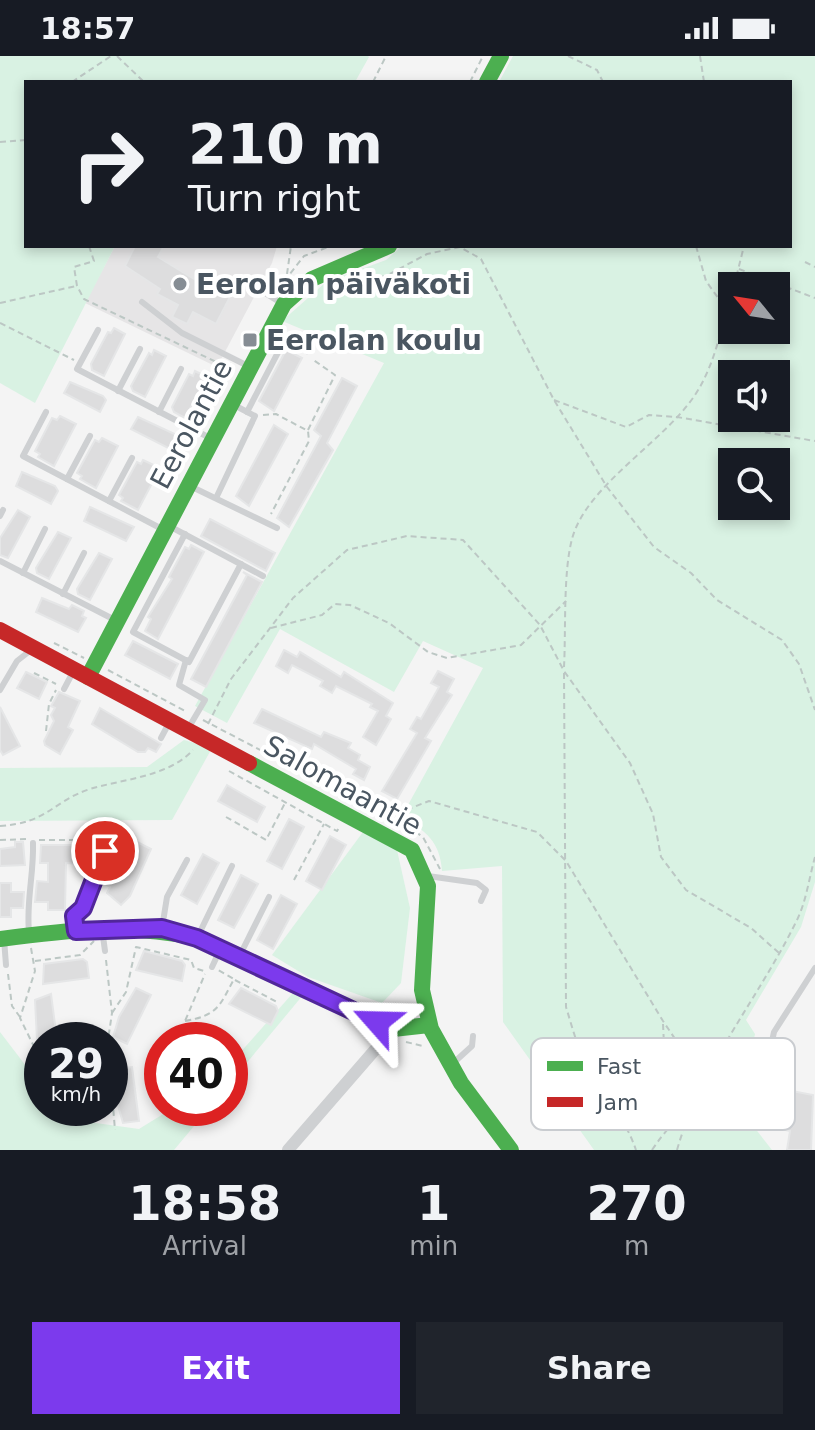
<!DOCTYPE html>
<html lang="en">
<head>
<meta charset="utf-8">
<style>
  body { margin:0; font-family:"DejaVu Sans",sans-serif; background:#20242c; color:#f1f3f6; height:100vh; display:flex; flex-direction:column; font-size:30px; white-space:nowrap }
  * { box-sizing:border-box; margin:0 }
  p { font-size:26px; color:#9ea1a6 }
  .icon { flex:none; width:44px; height:44px; fill:none; stroke:currentColor; stroke-width:2; stroke-linecap:round; stroke-linejoin:round }
  .map { position:relative; height:1094px; overflow:hidden }
  .sheet { display:flex; flex-direction:column; background:#171b24; flex:1 }
  .sheet>* { flex:none }
  .guide { position:absolute; left:24px; top:24px; width:768px; height:168px; border-radius:0px; box-shadow:0 4px 12px #0003; background:#171b24; color:#f1f3f6; overflow:hidden }
  .needle { width:52px; rotate:300deg }
  .fabs { position:absolute; left:718px; top:216px; display:grid; gap:16px }
  .fabs a { display:grid; place-items:center; width:72px; height:72px; border-radius:0px; background:#171b24; box-shadow:0 4px 12px #0003; font-size:40px }
  .speed { position:absolute; left:24px; top:966px; display:flex; gap:16px; font-size:40px; font-weight:700; text-align:center }
  .speed>* { display:grid; place-content:center; width:104px; height:104px; border-radius:50%; background:#171b24; box-shadow:0 4px 12px #0003; line-height:1 }
  .speed small { font-size:20px; font-weight:400 }
  .speed .limit { border:12px solid #d22; background:#fff; color:#111 }
  .pin { position:absolute; display:grid; place-items:center; width:68px; height:68px; color:#fff; margin:-34px; border:4px solid #fff; border-radius:50%; box-shadow:0 2px 8px #0007 }
  .me { position:absolute; width:88px; margin:-44px; rotate:295deg; stroke-linejoin:round; filter:drop-shadow(0 0 6px #0008) }
  .turn { display:flex; align-items:center; gap:28px; height:168px; padding:0 32px; font-size:36px }
  .turn .icon { width:104px; height:104px; stroke-width:2.5 }
  .turn b { display:block; font-size:56px; line-height:68px }
  .eta { display:flex; justify-content:space-evenly; align-items:center; height:136px; text-align:center }
  .eta b { font-size:48px; font-weight:600; line-height:56px }
  .cta { display:flex; gap:16px; margin-top:auto; padding:16px 32px }
  .cta a { flex:1; height:92px; border-radius:0px; background:#7c3aed; color:#fff; font-size:32px; font-weight:600; line-height:92px; text-align:center }
  .cta a+a { background:#20242c; color:#f1f3f6 }
  .status { display:flex; justify-content:space-between; align-items:center; height:56px; padding:0 40px; background:#171b24; direction:ltr }
  .status svg { height:22px; fill:currentColor }
  .map>svg:first-child { display:block }
  .education { fill:#e6e5e6 }
  .green { fill:#d9f2e3; fill-rule:evenodd }
  .building { fill:#ddddde; stroke:#e5e6e7; stroke-width:2 }
  .lines { fill:none; stroke-linecap:round; stroke-linejoin:round }
  .path { stroke:#bcc7c4; stroke-width:2; stroke-dasharray:6 4; stroke-linecap:butt }
  .lane { stroke:#ced0d2; stroke-width:6 }
  .street { stroke:#ced0d2; stroke-width:12 }
  .fast { stroke:#4caf50; stroke-width:16 }
  .jam { stroke:#c62828; stroke-width:16 }
  .route-casing { stroke:#51269a; stroke-width:20 }
  .route { stroke:#7c3aed; stroke-width:14 }
  .poi-dot { fill:#868d94; stroke:#fff; stroke-width:3 }
  .labels { text-anchor:middle; stroke-width:8; stroke-linejoin:round; paint-order:stroke }
  .poi-label { font-size:28px; font-weight:bold; fill:#4a5661; stroke:#fff; text-anchor:start }
  .street-label { font-size:28px; fill:#4a5661; stroke:#fff }
  .key { fill:#fff; stroke:#c9ccd0; stroke-width:2 }
  .key-label { font-size:22px; fill:#4a5661 }
</style>
</head>
<body>
<div class="status"><b>18:57</b><svg viewBox="0 0 49 12"><path d="M0 12V9h3v3zM5 12V6h3v6zM10 12V3h3v9zM15 12V0h3v12zM26 1h20v11H26zM47 4h2v5h-2z"/></svg></div>
<div class="map">
<svg width="815" height="1094" viewBox="0 0 815 1094">
  <rect width="100%" height="100%" fill="#f4f4f4"/>
  <polygon class="education" points="115,190 277,190 272,207 217,311 85,247"/>
  <g class="green">
    <polygon points="0,0 368,0 369,1 355,26 26,26 26,190 115,190 35,347 0,327"/>
    <path d="M513,0H815V826L801,871L746,964L755,978L740,1053L772,1094H594L503,966L502,810L442,815C440,785 426,776 402,760L483,612L423,585L394,636L280,573L227,667L195,650L384,307L282,265L326,226L386,204L402,190H790V26H499ZM732,230H776V274H732ZM732,318H776V362H732ZM732,406H776V450H732Z"/>
    <polygon points="184,684 212,692 172,764 0,765 0,712 147,711"/>
    <polygon points="363,776 397,794 410,852 401,927 382,947 308,921 272,899"/>
    <polygon points="300,929 308,933 230,1027 230,1008"/>
    <polygon points="0,976 42,1031 42,1052 58,1052 67,1063 139,1073 173,1052 209,1052 174,1094 0,1094"/>
  </g>
  <g class="building">
    <polygon points="135,190 164,190 158,201 194,223 196,220 210,227 208,232 222,239 224,235 231,239 216,268 193,256 187,268 172,261 178,249 157,238 160,233 125,210"/>
    <polygon points="114,272 125,278 104,320 92,314 91,308 108,276 111,277"/>
    <polygon points="154,294 166,300 145,341 133,335 131,330 149,297 152,299"/>
    <polygon points="286,294 302,302 274,355 259,345"/>
    <polygon points="195,315 207,321 185,362 174,356 172,351 189,318 193,320"/>
    <polygon points="342,322 357,330 327,387 333,394 289,471 277,462 321,380 314,374"/>
    <polygon points="70,326 103,340 106,344 100,356 64,337"/>
    <polygon points="60,360 76,368 54,410 38,401 40,398 35,395 52,362 57,364"/>
    <polygon points="138,361 181,381 174,395 131,373"/>
    <polygon points="274,369 288,378 249,450 236,440"/>
    <polygon points="102,382 118,390 96,432 80,423 82,420 77,417 95,384 99,386"/>
    <polygon points="143,404 160,412 138,454 121,445 123,442 119,439 137,406 141,408"/>
    <polygon points="22,416 55,430 58,435 51,448 16,430"/>
    <polygon points="90,451 134,471 126,485 84,465"/>
    <polygon points="18,454 30,461 8,502 0,499 0,482"/>
    <polygon points="210,463 275,497 266,515 201,480"/>
    <polygon points="58,476 71,482 49,523 37,517 36,512"/>
    <polygon points="191,489 204,496 158,583 145,575 151,563 148,561 172,523 169,521 185,491 189,493"/>
    <polygon points="99,497 112,503 90,544 78,538 77,533"/>
    <polygon points="243,516 262,526 206,631 191,623 247,519"/>
    <polygon points="42,542 69,553 72,549 84,555 82,560 86,562 78,576 36,556"/>
    <polygon points="133,585 178,608 170,623 125,599"/>
    <polygon points="284,594 297,601 300,596 341,621 344,616 393,647 386,660 391,663 376,689 363,681 378,655 370,651 372,648 336,630 332,637 320,630 323,625 292,609 288,617 276,610"/>
    <polygon points="438,615 454,623 447,636 452,639 425,682 431,685 397,743 382,735 417,677 410,673 417,661 421,663 439,631 431,627"/>
    <polygon points="26,616 47,626 39,643 17,632"/>
    <polygon points="59,636 80,645 68,671 73,674 60,698 45,689 44,685 54,665 51,659 55,652 51,650"/>
    <polygon points="0,651 20,690 3,699 0,694"/>
    <polygon points="100,652 161,688 156,696 148,692 145,696 138,696 92,668"/>
    <polygon points="262,653 321,681 324,676 351,687 348,692 360,699 358,704 370,711 364,724 353,718 356,713 314,688 312,693 254,667"/>
    <polygon points="227,729 265,751 257,766 218,745"/>
    <polygon points="289,763 304,771 282,813 267,805"/>
    <polygon points="330,780 346,789 322,834 306,825"/>
    <polygon points="135,785 151,793 130,840 121,849 107,837 110,831 100,825 121,787 131,792"/>
    <polygon points="15,786 23,786 25,809 0,810 0,793 15,791"/>
    <polygon points="41,789 94,789 94,809 66,807 65,854 48,854 48,846 35,846 37,825 48,826 48,807 40,807"/>
    <polygon points="203,798 219,807 197,848 181,839"/>
    <polygon points="241,819 258,828 234,872 218,864"/>
    <polygon points="0,827 11,827 11,836 24,836 23,852 11,852 11,861 0,861"/>
    <polygon points="281,839 297,848 273,893 257,884"/>
    <polygon points="144,895 182,905 185,909 182,925 136,914"/>
    <polygon points="83,903 87,906 89,922 43,928 44,908"/>
    <polygon points="136,932 151,939 127,988 113,981 119,961"/>
    <polygon points="241,932 276,950 278,955 271,969 229,948"/>
    <polygon points="51,938 57,984 37,984 35,944"/>
    <polygon points="132,1011 139,1065 123,1067 117,1046 116,1013"/>
    <polygon points="792,1035 813,1039 811,1094 787,1094 790,1075 785,1074"/>
  </g>
  <g class="lines">
    <g class="path">
      <polyline points="117,0 144,26"/>
      <polyline points="568,0 597,14 603,26"/>
      <polyline points="700,0 704,26"/>
      <polyline points="72,26 111,0"/>
      <polyline points="373,26 386,0"/>
      <polyline points="470,26 483,0"/>
      <polyline points="0,86 26,84"/>
      <polyline points="89,190 94,205 74,211 77,230 84,243 233,314"/>
      <polyline points="696,190 706,225 726,253"/>
      <polyline points="805,206 815,211"/>
      <polyline points="739,213 815,242"/>
      <polyline points="287,218 291,190"/>
      <polyline points="363,218 367,223 386,220 427,198 460,191 481,203 554,344 607,431 654,491 691,517 717,544 782,584 799,608 815,654"/>
      <polyline points="734,230 744,190"/>
      <polyline points="278,233 304,200 331,190"/>
      <polyline points="0,247 76,230"/>
      <polyline points="0,267 74,304"/>
      <polyline points="554,344 626,371 649,359 677,361 815,385"/>
      <polyline points="263,359 276,358 308,375 309,385 271,458"/>
      <polyline points="308,374 335,319 312,303"/>
      <polyline points="271,572 322,559 335,548 350,549 389,567 428,596 447,602 521,589 566,545"/>
      <polyline points="54,587 84,602"/>
      <path d="M564,611C566,574 563,517 572,483C587,426 673,382 701,329C716,302 723,266 732,236"/>
      <polyline points="108,614 187,656"/>
      <polyline points="34,617 56,628"/>
      <path d="M564,617L566,951C574,977 581,1005 596,1028C613,1053 626,1065 636,1094"/>
      <polyline points="203,664 411,773 423,781 440,813"/>
      <polyline points="208,668 231,623 293,542 347,494 407,480 463,484 540,569 564,615 630,707 653,758 661,801 686,834 751,872 779,897"/>
      <polyline points="46,675 49,648 56,634"/>
      <polyline points="229,715 337,775 340,770"/>
      <polyline points="226,761 266,784 285,747"/>
      <polyline points="388,761 429,745 537,776 566,805 663,965 690,1005 707,1018"/>
      <path d="M0,770C48,767 53,745 90,733C123,723 168,721 193,694"/>
      <polyline points="0,784 27,783"/>
      <polyline points="39,784 96,784"/>
      <polyline points="294,824 324,768"/>
      <polyline points="31,892 35,915 20,962 42,1007"/>
      <polyline points="106,904 112,957 108,984"/>
      <polyline points="35,905 80,899 94,885"/>
      <polyline points="8,918 12,950 20,961"/>
      <polyline points="235,924 279,947"/>
      <polyline points="112,957 126,936 136,891 191,904 194,912 207,916"/>
      <path d="M185,965C218,959 219,951 234,923L218,914"/>
      <polyline points="663,968 666,1029"/>
      <polyline points="182,984 185,965 205,918"/>
      <polyline points="406,986 423,990"/>
      <polyline points="110,1014 115,1074"/>
      <polyline points="74,1052 87,1068 96,1060"/>
      <path d="M671,1065C664,1039 664,1021 690,1008"/>
      <path d="M652,1094C680,1052 704,1043 753,1034"/>
      <path d="M677,1094C701,1010 758,943 796,866C806,847 809,822 815,801"/>
    </g>
    <g class="lane">
      <polyline points="265,237 281,247"/>
      <polyline points="142,246 182,277 248,310"/>
      <polyline points="98,274 77,313 210,382"/>
      <polyline points="285,283 307,295"/>
      <polyline points="118,335 140,293"/>
      <polyline points="46,356 23,400 162,473"/>
      <polyline points="159,356 181,313"/>
      <polyline points="247,356 285,283 273,276"/>
      <polyline points="67,423 90,380"/>
      <polyline points="192,431 277,472"/>
      <polyline points="217,440 255,360 234,349"/>
      <polyline points="109,445 132,402"/>
      <polyline points="0,460 3,454"/>
      <polyline points="171,471 263,520"/>
      <polyline points="185,478 133,576 189,606 241,508"/>
      <polyline points="0,505 115,564"/>
      <polyline points="23,517 45,473"/>
      <polyline points="63,538 84,497"/>
      <polyline points="186,604 179,629 205,644 189,671"/>
      <polyline points="64,633 73,616"/>
      <polyline points="0,634 17,605 31,594"/>
      <polyline points="161,682 169,667"/>
      <polyline points="428,820 477,827 486,834 481,845"/>
      <path d="M75,872L74,860C87,848 106,802 103,784"/>
      <polyline points="162,872 167,841 187,804"/>
      <polyline points="102,873 105,895"/>
      <path d="M29,876C26,845 34,818 33,787"/>
      <polyline points="197,882 232,810"/>
      <polyline points="4,883 6,909"/>
      <polyline points="239,901 269,841"/>
      <polyline points="212,911 219,896"/>
      <polyline points="450,1010 472,990 473,980"/>
      <polyline points="762,1032 774,976 815,912"/>
    </g>
    <polyline class="street" points="288,1094 393,973"/>
    <g class="fast">
      <polyline points="487,26 501,0"/>
      <polyline points="88,621 284,248 312,223 389,190"/>
      <polyline points="249,707 412,794 428,830 422,934 431,973 461,1027 511,1094"/>
      <path d="M0,883C67,874 131,867 197,882L393,973L429,969"/>
    </g>
    <polyline class="jam" points="0,574 249,707"/>
  </g>
  <g class="lines">
    <defs>
      <polyline id="route" points="105,795 83,852 74,860 76,875 162,872 197,882 377,966"/>
    </defs>
    <use href="#route" class="route-casing"/>
    <use href="#route" class="route"/>
  </g>
  <g class="poi-dot">
    <circle cx="180" cy="228" r="8"/>
    <rect x="242" y="276" width="16" height="16" rx="4"/>
  </g>
  <g class="labels">
    <g class="poi-label">
      <text x="196" y="238">Eerolan päiväkoti</text>
      <text x="266" y="294">Eerolan koulu</text>
    </g>
    <g class="street-label">
      <text transform="translate(191 368) rotate(-62)" y="10">Eerolantie</text>
      <text transform="translate(343 729) rotate(29)" y="10">Salomaantie</text>
    </g>
  </g>
  <rect x="531" y="982" width="264" height="92" rx="12" class="key"/>
  <rect x="547" y="1005" width="36" height="10" fill="#4caf50"/>
  <rect x="547" y="1041" width="36" height="10" fill="#c62828"/>
  <g class="key-label">
    <text x="597" y="1018">Fast</text>
    <text x="597" y="1054">Jam</text>
  </g>
</svg>
<div class="fabs">
<a><svg class="needle" viewBox="-14 -14 28 28"><path d="M0-13l5 13h-10z" fill="#e53935"/><path d="M0 13l5-13h-10z" fill="#9ea1a6"/></svg></a>
<a><svg class="icon" aria-label="sound" viewBox="0 0 24 24"><path d="M4 9h4l5-4v14l-5-4H4zM17 9q2 3 0 6"/></svg></a>
<a><svg class="icon" aria-label="search" viewBox="0 0 24 24"><circle cx="10" cy="10" r="6"/><path d="M15 15l6 6"/></svg></a>
</div>
<div class="speed"><div>29<small>km/h</small></div><div class="limit">40</div></div>
<div class="pin" style="left:105px;top:795px;background:#d93025"><svg class="icon" aria-label="arrive" viewBox="0 0 24 24"><path d="M6 21V4h12l-3 4 3 4H6"/></svg></div>
<svg class="me" style="left:377px;top:966px" viewBox="-20 -20 40 40"><path d="M0-17L14 15 0 8-14 15z" fill="#7c3aed" stroke="#fff" stroke-width="4"/></svg>
<div class="guide">
<div class="turn"><svg class="icon" aria-label="right" viewBox="0 0 24 24"><path d="M7 20v-9h11M14 6l5 5-5 5"/></svg><div><b>210 m</b>Turn right</div></div>
</div>
</div>
<section class="sheet">
<div class="eta">
<div><b>18:58</b><p>Arrival</p></div>
<div><b>1</b><p>min</p></div>
<div><b>270</b><p>m</p></div>
</div>
<div class="cta"><a>Exit</a><a>Share</a></div>
</section>
</body>
</html>
